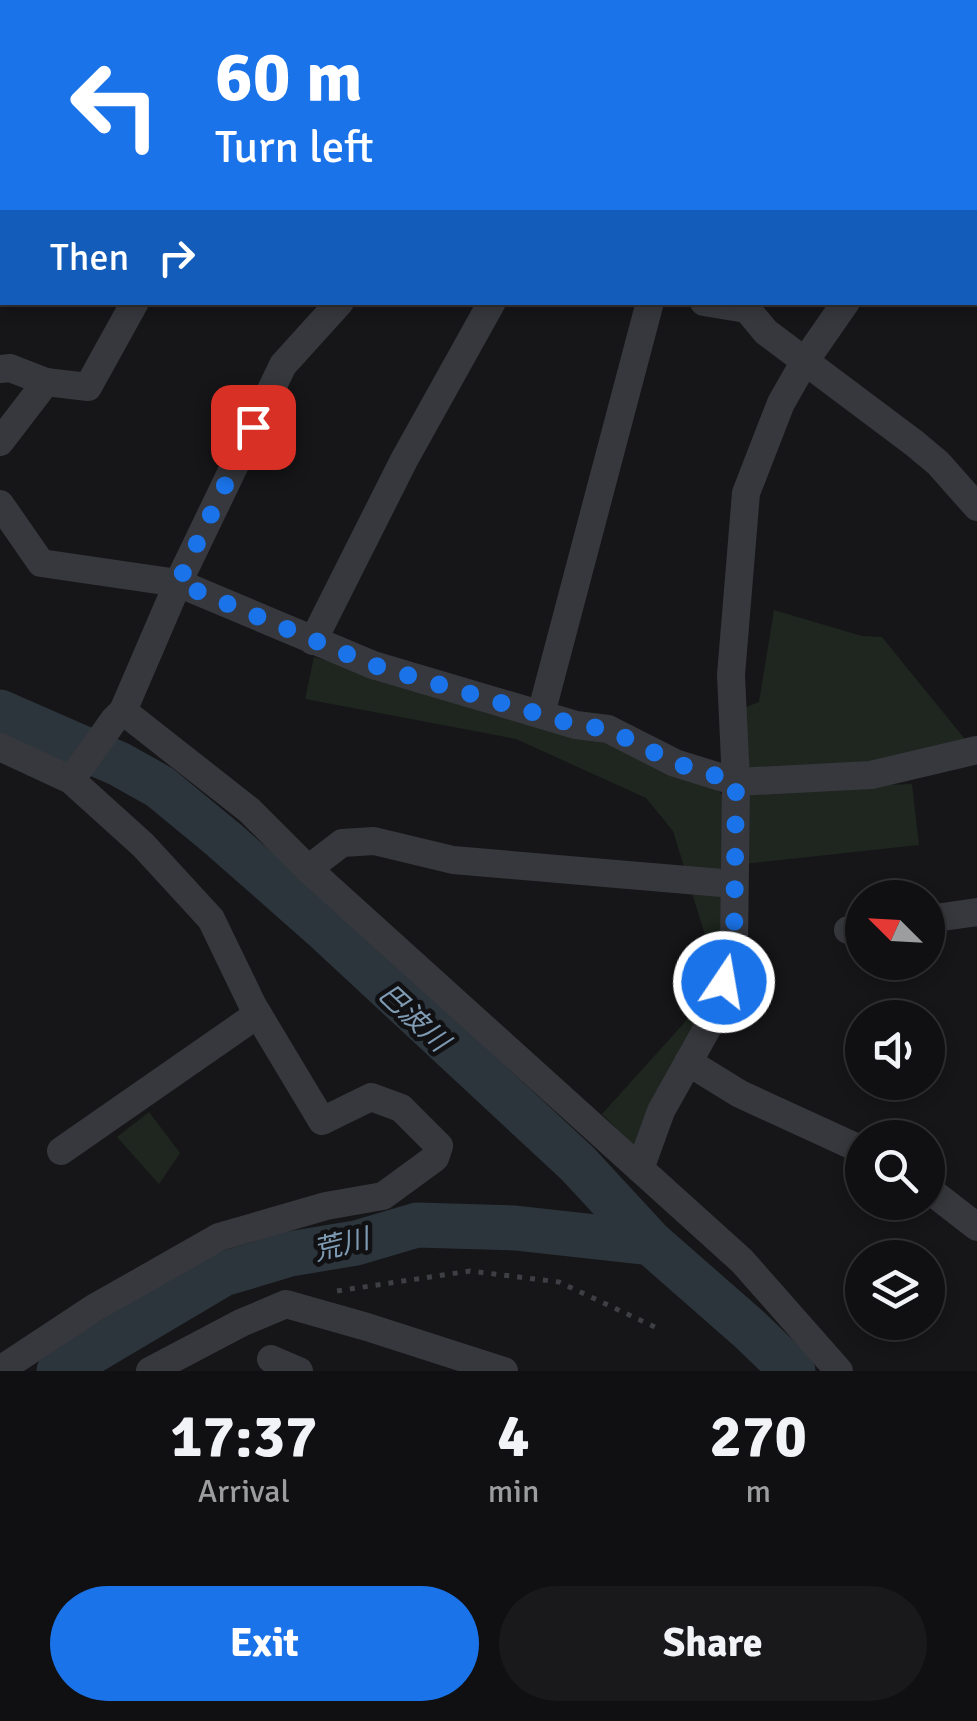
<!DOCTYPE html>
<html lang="en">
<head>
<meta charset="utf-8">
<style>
  body { margin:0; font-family:Signika,"Noto Sans JP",sans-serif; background:#19191b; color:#f1f3f6; height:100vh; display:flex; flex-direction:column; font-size:38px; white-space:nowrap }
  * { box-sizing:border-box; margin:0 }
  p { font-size:32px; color:#9c9d9f }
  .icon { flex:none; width:55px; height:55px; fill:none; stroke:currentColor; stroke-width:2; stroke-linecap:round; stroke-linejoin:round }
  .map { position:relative; height:1371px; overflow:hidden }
  .details { display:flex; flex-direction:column; background:#101012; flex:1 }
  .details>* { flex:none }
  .top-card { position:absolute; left:0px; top:0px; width:978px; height:305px; box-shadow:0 5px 15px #0003,0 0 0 2px #303032; background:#1a73e8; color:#fff; overflow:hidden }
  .needle { width:65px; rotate:294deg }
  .fabs { position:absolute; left:845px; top:880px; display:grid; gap:20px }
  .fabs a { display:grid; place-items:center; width:100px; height:100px; border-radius:50%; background:#101012; box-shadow:0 5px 15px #0003,0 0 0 2px #303032; font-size:50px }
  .pin { position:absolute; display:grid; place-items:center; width:85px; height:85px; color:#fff; margin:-42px; border-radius:20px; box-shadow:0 5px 15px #0006 }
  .me { position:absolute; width:110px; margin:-55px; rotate:12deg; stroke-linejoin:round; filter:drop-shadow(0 0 8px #0008) }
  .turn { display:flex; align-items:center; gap:35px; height:210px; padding:0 50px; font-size:45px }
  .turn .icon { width:130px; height:130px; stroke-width:2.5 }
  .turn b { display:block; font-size:70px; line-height:85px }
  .then { display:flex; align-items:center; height:95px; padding:0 50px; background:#0003; gap:20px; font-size:38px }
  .eta { display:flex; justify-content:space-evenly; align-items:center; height:170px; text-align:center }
  .eta b { font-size:60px; font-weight:700; line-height:70px }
  .action { display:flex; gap:20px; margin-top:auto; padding:20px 50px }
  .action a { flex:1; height:115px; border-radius:60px; background:#1a73e8; color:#fff; font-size:40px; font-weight:700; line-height:115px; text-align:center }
  .action a+a { background:#19191b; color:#f1f3f6 }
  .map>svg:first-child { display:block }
  .green { fill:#1e261f }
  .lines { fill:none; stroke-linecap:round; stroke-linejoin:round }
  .river { stroke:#2c353c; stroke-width:45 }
  .path { stroke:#3d3f44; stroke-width:5; stroke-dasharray:5 8; stroke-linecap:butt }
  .minor { stroke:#37383d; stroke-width:28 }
  .secondary { stroke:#45474d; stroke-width:40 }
  .route { stroke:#1a73e8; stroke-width:18; stroke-dasharray:0 32.4 }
  .labels { text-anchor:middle; stroke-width:9; stroke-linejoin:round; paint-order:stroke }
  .water-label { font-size:28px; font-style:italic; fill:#7f9bb3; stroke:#111113 }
</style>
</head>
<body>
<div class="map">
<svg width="977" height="1371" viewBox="0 0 977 1371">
  <rect width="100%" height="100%" fill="#161618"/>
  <g class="green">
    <polygon points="774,610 862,636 882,637 968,743 879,765 743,772 741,709 759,702"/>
    <polygon points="314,657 592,738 714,787 731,803 728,948 706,1015 636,1148 602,1114 694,1012 708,945 673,831 646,798 516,739 305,699"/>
    <polygon points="912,784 919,845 744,864 741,790"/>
    <polygon points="149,1112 180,1153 159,1184 117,1137"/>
  </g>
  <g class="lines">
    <g class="river">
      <polyline points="0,712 119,764 160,787 223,839 324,928 578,1164 651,1243 748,1328 793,1371"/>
      <polyline points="59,1371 223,1274 290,1254 356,1243 417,1225 515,1228 651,1243"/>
    </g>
    <polyline class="path" points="337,1291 470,1271 559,1282 657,1328"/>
    <g class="minor">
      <polyline points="532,0 534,2"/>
      <polyline points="720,0 723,2"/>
      <polyline points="485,2 486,0"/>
      <polyline points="975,118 977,115"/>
      <polyline points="975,194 977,195"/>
      <polyline points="704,302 746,309"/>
      <polyline points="741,302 766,332 914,443 938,463 977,507"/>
      <polyline points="0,369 10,368 46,382"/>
      <polyline points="0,442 46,382 88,387 135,302"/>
      <polyline points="0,504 41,563 178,583 373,665 576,725 608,729 675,763 736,782 871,775 977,750"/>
      <polyline points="313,641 404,460 492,302"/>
      <polyline points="123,711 249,810 308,869 342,843 374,841 453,860 734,884"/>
      <polyline points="541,714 650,302"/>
      <polyline points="0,747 71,780 143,845 211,919 253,1006 322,1121 371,1097 401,1108 439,1146 435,1158 383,1196 326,1206 219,1237 94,1308 0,1370"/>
      <polyline points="71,780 114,720 123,711 178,583 283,365 340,302"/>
      <polyline points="308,869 742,1261 839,1371"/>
      <polyline points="928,919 977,912"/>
      <polyline points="848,930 862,928"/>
      <polyline points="688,1062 740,1094 862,1150"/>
      <polyline points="61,1151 258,1014"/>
      <polyline points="640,1169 661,1111 713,1018 734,947 736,782 731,675 746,493 781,403 805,361 846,302"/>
      <polyline points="928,1189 977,1227"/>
      <polyline points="271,1359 299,1371"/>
      <polyline points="150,1371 241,1323 286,1304 367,1327 504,1371"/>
    </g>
    <polyline class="secondary" points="0,11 2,6"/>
  </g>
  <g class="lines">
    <polyline class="route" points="253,427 178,583 373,665 576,725 608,729 675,763 736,782 734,947 724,982"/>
  </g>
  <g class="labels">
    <g class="water-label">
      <text transform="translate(414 1017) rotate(43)" y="10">巴波川</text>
      <text transform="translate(341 1244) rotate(-14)" y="10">荒川</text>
    </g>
  </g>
</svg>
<div class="fabs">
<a><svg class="needle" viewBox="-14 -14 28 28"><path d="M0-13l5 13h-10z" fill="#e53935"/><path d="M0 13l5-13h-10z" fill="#9c9d9f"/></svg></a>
<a><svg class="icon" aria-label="sound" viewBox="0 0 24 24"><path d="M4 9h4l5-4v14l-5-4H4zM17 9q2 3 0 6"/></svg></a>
<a><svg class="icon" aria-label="search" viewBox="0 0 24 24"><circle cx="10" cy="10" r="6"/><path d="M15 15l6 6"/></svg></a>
<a><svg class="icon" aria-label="layers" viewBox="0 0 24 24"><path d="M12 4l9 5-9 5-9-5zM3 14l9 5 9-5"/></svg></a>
</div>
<div class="pin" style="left:253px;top:427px;background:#d93025"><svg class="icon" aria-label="arrive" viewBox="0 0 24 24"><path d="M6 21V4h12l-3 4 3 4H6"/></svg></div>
<svg class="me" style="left:724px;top:982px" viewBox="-20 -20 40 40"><circle r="17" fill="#1a73e8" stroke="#fff" stroke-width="3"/><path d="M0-11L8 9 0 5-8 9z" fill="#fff"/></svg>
<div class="top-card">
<div class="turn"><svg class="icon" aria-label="left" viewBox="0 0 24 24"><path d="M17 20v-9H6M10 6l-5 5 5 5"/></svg><div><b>60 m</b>Turn left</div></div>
<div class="then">Then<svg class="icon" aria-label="right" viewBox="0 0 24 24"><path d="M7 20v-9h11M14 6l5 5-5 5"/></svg></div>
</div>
</div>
<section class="details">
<div class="eta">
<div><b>17:37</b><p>Arrival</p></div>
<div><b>4</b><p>min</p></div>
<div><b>270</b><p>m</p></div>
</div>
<div class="action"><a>Exit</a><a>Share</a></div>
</section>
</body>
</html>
